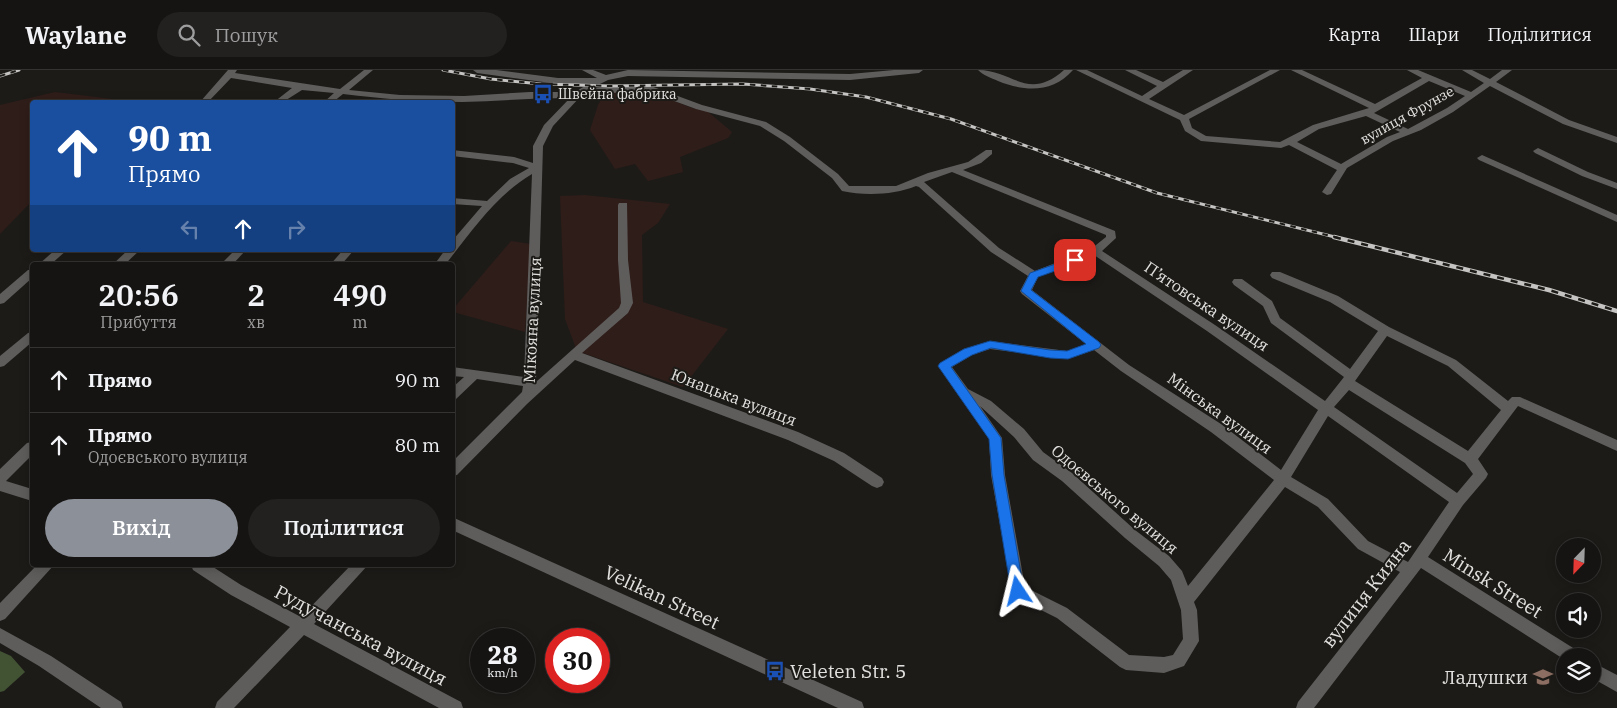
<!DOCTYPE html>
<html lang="uk">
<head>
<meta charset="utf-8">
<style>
  body { margin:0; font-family:"IBM Plex Serif",serif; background:#232120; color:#f1f3f6; height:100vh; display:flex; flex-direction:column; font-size:19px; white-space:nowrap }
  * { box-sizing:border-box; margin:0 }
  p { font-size:16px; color:#9e9e9f }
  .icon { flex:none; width:28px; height:28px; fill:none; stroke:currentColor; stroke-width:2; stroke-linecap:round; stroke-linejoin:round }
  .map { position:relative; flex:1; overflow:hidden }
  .side { position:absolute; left:30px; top:192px; width:425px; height:305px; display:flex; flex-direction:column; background:#161412; border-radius:5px; box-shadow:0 2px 12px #0003,0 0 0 1px #353332 }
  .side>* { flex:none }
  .top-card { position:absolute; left:30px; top:30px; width:425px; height:152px; border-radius:5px; box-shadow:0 2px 12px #0003,0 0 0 1px #353332; background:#1a4fa0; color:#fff; overflow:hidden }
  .needle { width:32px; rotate:203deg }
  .fabs { position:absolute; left:1556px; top:468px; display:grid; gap:10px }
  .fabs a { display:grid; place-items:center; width:45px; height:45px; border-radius:50%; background:#161412; box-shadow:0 2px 12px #0003,0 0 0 1px #353332; font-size:25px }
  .speed { position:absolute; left:470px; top:558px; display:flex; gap:10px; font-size:25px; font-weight:700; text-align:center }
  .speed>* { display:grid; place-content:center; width:65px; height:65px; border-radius:50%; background:#161412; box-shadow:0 2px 12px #0003,0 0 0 1px #353332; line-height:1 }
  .speed small { font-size:12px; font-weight:400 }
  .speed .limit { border:8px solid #d22; background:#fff; color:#111 }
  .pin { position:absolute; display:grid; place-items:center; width:42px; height:42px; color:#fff; margin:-21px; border-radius:10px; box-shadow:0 2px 8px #0006 }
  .me { position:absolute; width:55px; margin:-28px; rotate:350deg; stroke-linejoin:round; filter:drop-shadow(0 0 4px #0008) }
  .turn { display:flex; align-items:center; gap:18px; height:105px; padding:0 15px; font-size:22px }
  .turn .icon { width:65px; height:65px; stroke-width:2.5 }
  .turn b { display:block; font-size:35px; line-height:42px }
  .lanes { display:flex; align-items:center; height:48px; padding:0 15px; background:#0003; justify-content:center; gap:25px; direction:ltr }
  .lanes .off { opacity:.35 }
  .eta { display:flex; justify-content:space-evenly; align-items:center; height:85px; text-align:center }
  .eta b { font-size:30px; font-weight:600; line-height:35px }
  .primary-button { display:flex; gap:10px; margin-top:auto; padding:10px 15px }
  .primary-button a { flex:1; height:58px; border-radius:30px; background:#8c9099; color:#fff; font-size:20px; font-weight:600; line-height:58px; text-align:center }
  .primary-button a+a { background:#232120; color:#f1f3f6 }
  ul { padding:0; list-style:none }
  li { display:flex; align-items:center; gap:15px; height:65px; padding:0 15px; border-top:1px solid #353332 }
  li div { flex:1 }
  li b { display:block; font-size:19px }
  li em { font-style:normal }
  header { display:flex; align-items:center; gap:30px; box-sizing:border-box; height:70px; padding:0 25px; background:#161412; border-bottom:1px solid #353332 }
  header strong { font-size:24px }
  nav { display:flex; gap:28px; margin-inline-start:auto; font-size:18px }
  .search { width:350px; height:45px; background:#232120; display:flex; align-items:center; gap:12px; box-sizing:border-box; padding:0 18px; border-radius:28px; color:#9e9e9f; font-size:19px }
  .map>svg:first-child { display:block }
  .industrial { fill:#2f1d19 }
  .forest { fill:#425334 }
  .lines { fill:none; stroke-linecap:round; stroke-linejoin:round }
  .minor { fill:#5f5d5c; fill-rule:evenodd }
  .rail-far1-casing { stroke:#c5c4c2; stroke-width:3 }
  .rail-casing { stroke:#c5c4c2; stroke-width:4.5 }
  .rail-far1 { stroke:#1d1b18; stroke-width:2; stroke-dasharray:5.5; stroke-linecap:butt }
  .rail { stroke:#1d1b18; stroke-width:2.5; stroke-dasharray:7; stroke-linecap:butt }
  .route { fill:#1a73e8; stroke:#114b97 }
  .labels { text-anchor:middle; stroke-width:4; stroke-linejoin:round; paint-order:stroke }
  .far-poi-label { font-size:14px; fill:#e2e1df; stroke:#1d1b18; text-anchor:start }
  .far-street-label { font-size:14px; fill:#e2e1df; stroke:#1d1b18 }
  .street-label { font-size:16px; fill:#e2e1df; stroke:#1d1b18 }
  .near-street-label { font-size:19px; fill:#e2e1df; stroke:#1d1b18 }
  .near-poi-label { font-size:19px; fill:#e2e1df; stroke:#1d1b18; text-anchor:start }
</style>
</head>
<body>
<header>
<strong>Waylane</strong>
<div class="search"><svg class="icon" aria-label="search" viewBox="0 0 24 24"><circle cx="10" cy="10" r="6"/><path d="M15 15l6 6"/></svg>Пошук</div>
<nav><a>Карта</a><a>Шари</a><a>Поділитися</a></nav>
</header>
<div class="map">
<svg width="1617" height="638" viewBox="0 0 1617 638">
  <rect width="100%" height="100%" fill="#1d1b18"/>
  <g class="industrial">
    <polygon points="647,20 692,38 707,41 732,62 728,68 680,87 683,102 648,111 635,94 615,99 590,60 598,35 605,23"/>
    <polygon points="55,22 121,30 121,32 32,32 32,131 0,164 0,35"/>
    <polygon points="585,125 670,134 658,153 642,165 643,232 728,259 683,317 577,281 565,249 560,126"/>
    <polygon points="511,171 531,174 525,262 453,242 453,239"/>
  </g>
  <polygon class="forest" points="0,581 11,586 25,602 4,621 0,622"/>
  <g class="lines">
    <g class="minor">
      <path d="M228,0H237L235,3L340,19L364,0H373L349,20L400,25L464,26L530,22H575L588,14H558L477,3L473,0H496L558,8H597L582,0H593L606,5L628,0L850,4L894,0H923L919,3L850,10L628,6L608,10L592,18L648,15L702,35L766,52L790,67L838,104L849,116H896L928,103L968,92L986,80H992V84L981,93L963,100L1115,161L1116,168L1102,181L1215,255L1325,331L1344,307L1271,253L1263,236L1234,215L1232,212L1234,209H1242L1272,231L1280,248L1350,299L1378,261L1330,232L1272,208L1270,205L1272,202H1280L1338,226L1389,257L1456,290L1508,331L1512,327H1520L1617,370V381L1518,336L1478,389L1488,404L1486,408L1463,435L1428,487L1578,581L1580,586H1565V590L1421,498L1314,638H1296L1298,632L1400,502L1358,479L1318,437L1285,417L1194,532L1197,540L1199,571L1184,596L1164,603L1126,600L1120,597L1057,548L1013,526L991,405L989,369L938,296L940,293L964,279L990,271L1067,281L1086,274L1022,224L1020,221L1028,206L991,182L919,117L916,116C894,125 865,126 842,121L832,108L784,71L760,56L696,39L647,21L592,24L580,27L553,56L543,76L536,312L619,238L621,233L618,190V135L619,133H627L628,190L633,233L628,243L582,283L798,362L844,383L882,408L884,412L882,416L877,418L872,416L834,391L788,370L575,290L527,334L457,405L452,406V392L522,322L523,316L477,309L456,329L452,331V318L464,307L452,306V297L524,307L532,104C496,125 471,162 445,195H434L445,180H452V171L482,136L452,134V128L487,131L510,109L529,98L513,93L452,86V80L514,87L533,93V76L544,55L570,28C534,28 498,31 462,32C422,32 383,29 343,24L333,32H324L334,23L302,20L283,32H274L292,18L231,8L208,32H200ZM952,102L1106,165V167L1091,179L1035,201L999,178L924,112ZM1094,185L1207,261L1318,340L1281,400L1221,354L1129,295L1032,220L1038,207ZM1387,266L1448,296L1501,340L1468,381L1355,311ZM990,279L1068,289L1094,280L1121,301L1211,362L1274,410L1188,516L1182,501L1169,486L1135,460L1072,403L1043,382L1024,359L991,331L968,319L952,297L972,285ZM1349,320L1465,393L1473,404L1457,423L1334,337ZM980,336L1014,367L1033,390L1062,411L1125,468L1159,496L1171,510L1181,540L1183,569L1173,585L1164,587L1129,585L1067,538L1025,517L1005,405L1002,368ZM1328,346L1449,432L1408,492L1368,471L1328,429L1291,407Z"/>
      <path d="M978,0C1013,0 1028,32 1064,0H1073C1053,23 1025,22 998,11C991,8 983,5 978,0Z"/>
      <path d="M1076,0H1087L1142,26L1157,16L1125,0H1136L1163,12L1183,0H1193L1149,29L1184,45L1270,0H1280L1189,49L1192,58L1206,66L1280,72L1313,55L1369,38L1291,0H1302L1375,34L1422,8L1407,0H1418L1471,22L1484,13L1462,0H1472L1490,9L1502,0H1512L1496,12L1569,50L1617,67V73L1563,54L1490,16L1453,42L1421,60L1393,71L1347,98L1331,124L1327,125L1322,122L1337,100L1289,75L1281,78L1201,71L1185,61L1180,50ZM1429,11L1465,26L1447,38L1408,59L1374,43ZM1366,46L1400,62L1387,67L1341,94L1297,72L1319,59Z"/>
      <polygon points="1538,78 1588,102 1617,113 1617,119 1582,106 1535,83 1533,81"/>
      <polygon points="1482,85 1617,145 1617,152 1479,90 1477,88"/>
      <polygon points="55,180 67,180 50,195 38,195"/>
      <polygon points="128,180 140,180 124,195 112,195"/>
      <polygon points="235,180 246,180 232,195 220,195"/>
      <polygon points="343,180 354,180 341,195 330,195"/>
      <polygon points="28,200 32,200 32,208 4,233 0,234 0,224"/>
      <polygon points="32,262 32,272 4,296 0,297 0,286 28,263"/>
      <polygon points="32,372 32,385 6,411 32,419 32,431 0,421 0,399 27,373"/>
      <polygon points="452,447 862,632 864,638 838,638 452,460"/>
      <polygon points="37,495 54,495 5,549 0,551 0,533"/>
      <polygon points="191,495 210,495 241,515 301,547 351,495 368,495 314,554 461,632 463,638 439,638 304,565 234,638 215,638 217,632 290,557 231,525 193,500"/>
      <polygon points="0,558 51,586 121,632 123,638 101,638 39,596 0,573"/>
      <polygon points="1592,592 1617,605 1617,622 1592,608"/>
    </g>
    <defs>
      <g id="rail-far1">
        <polyline points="443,0 491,9 541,14 610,16 743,14 810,19 866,27 951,49 1157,123 1339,168"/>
        <polyline points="0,6 19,0"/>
      </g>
      <polyline id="rail" points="1334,167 1549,220 1617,241"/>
    </defs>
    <use href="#rail-far1" class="rail-far1-casing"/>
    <use href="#rail" class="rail-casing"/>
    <use href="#rail-far1" class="rail-far1"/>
    <use href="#rail" class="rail"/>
  </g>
  <polygon class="route" points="1075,187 1080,190 1078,193 1038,207 1031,220 1099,272 1101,275 1099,278 1068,289 1050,288 991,278 972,285 951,297 1001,368 1004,405 1024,521 1022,526 1018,527 1013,526 1011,521 992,405 989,369 938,296 940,293 964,279 990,271 1050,280 1067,281 1086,274 1021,221 1030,203"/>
  <defs>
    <symbol id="bus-bare" viewBox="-9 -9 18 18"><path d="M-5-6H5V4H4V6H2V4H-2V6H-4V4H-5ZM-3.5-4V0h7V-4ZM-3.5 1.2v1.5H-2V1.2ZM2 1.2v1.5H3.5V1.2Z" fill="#1a4fb4" stroke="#1d1b18" stroke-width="2.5" paint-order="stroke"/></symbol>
    <symbol id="school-bare" viewBox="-9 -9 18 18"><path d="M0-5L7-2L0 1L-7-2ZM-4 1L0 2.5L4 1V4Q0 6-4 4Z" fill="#8d6e63" stroke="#1d1b18" stroke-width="2.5" paint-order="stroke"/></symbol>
  </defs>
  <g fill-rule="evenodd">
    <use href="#bus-bare" x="529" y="10" width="28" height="28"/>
    <use href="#bus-bare" x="761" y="587" width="28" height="28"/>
    <use href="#school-bare" x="1529" y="593" width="28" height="28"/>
  </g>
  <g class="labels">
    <g class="far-poi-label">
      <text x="558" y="29">Швейна фабрика</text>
    </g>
    <g class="far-street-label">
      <text transform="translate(1407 45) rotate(-29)" y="5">вулиця Фрунзе</text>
    </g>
    <g class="street-label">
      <text transform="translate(1207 236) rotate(34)" y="6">П’ятовська вулиця</text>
      <text transform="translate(532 250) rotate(-87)" y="6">Мікояна вулиця</text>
      <text transform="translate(734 327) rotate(21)" y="6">Юнацька вулиця</text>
      <text transform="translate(1220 343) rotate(36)" y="6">Мінська вулиця</text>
      <text transform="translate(1115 429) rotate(40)" y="6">Одоєвського вулиця</text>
    </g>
    <g class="near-street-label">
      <text transform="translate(1493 513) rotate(32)" y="7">Minsk Street</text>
      <text transform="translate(1366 523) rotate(-52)" y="7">вулиця Кияна</text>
      <text transform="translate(662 527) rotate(25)" y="7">Velikan Street</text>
      <text transform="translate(361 565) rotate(28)" y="7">Рудучанська вулиця</text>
    </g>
    <g class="near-poi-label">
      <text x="790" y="608">Veleten Str. 5</text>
      <text x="1528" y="614" text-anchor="end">Ладушки</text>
    </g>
  </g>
</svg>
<div class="fabs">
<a><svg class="needle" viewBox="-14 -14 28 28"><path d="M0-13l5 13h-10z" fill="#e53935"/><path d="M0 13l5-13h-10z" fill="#9e9e9f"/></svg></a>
<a><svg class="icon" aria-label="sound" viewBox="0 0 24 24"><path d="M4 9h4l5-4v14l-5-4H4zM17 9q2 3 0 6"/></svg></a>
<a><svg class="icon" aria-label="layers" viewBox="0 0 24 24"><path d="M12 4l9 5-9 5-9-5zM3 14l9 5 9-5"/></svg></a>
</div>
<div class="speed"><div>28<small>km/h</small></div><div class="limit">30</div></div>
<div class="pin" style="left:1075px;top:190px;background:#d93025"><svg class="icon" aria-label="arrive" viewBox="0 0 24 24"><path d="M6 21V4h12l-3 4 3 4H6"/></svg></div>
<svg class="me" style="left:1018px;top:521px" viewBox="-20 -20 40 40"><path d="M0-17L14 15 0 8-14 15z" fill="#1a73e8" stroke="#fff" stroke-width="4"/></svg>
<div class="top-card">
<div class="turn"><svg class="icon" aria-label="ahead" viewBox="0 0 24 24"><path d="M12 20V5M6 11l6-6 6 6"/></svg><div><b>90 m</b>Прямо</div></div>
<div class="lanes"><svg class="icon off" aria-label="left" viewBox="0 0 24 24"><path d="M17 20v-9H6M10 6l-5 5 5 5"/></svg><svg class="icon" aria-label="ahead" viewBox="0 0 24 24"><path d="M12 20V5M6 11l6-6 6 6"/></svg><svg class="icon off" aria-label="right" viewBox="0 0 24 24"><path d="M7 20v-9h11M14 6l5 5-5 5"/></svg></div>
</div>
<section class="side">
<div class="eta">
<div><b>20:56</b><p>Прибуття</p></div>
<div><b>2</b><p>хв</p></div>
<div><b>490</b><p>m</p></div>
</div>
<ul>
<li><svg class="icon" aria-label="ahead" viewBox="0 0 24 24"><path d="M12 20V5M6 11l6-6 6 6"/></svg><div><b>Прямо</b></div><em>90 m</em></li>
<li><svg class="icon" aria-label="ahead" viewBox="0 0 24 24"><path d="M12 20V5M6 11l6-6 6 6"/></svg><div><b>Прямо</b><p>Одоєвського вулиця</p></div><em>80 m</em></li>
</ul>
<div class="primary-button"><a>Вихід</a><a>Поділитися</a></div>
</section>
</div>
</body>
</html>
